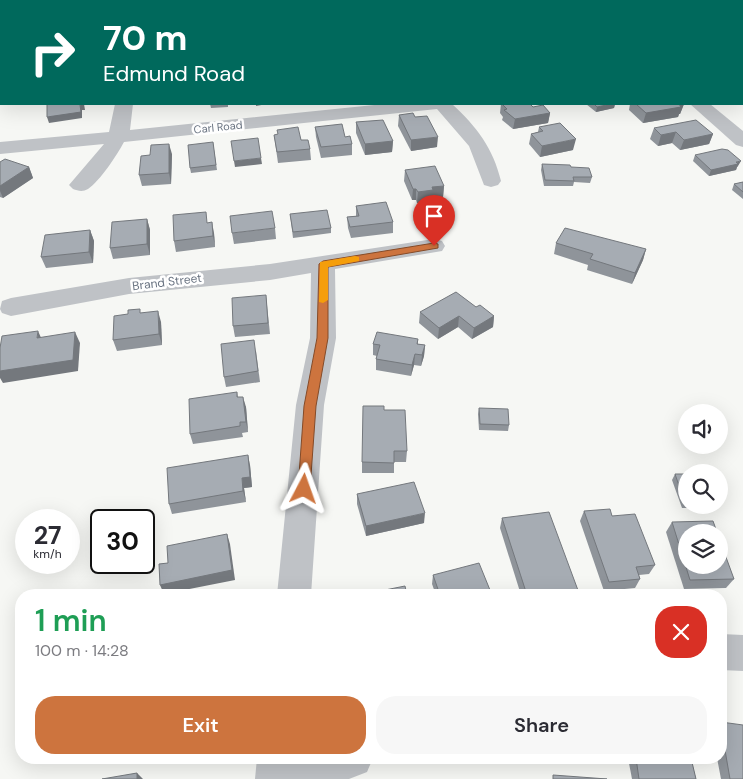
<!DOCTYPE html>
<html lang="en">
<head>
<meta charset="utf-8">
<style>
  body { margin:0; font-family:"DM Sans",sans-serif; background:#f7f7f7; color:#2b2b33; height:100vh; display:flex; flex-direction:column; font-size:19px; white-space:nowrap }
  * { box-sizing:border-box; margin:0 }
  p { font-size:16px; color:#7c7c81 }
  .icon { flex:none; width:28px; height:28px; fill:none; stroke:currentColor; stroke-width:2; stroke-linecap:round; stroke-linejoin:round }
  .map { position:relative; flex:1; overflow:hidden }
  .panel { position:absolute; left:15px; top:589px; width:712px; height:175px; display:flex; flex-direction:column; background:#fff; border-radius:20px; box-shadow:0 5px 20px #0002 }
  .panel>* { flex:none }
  .guide { position:absolute; left:0px; top:0px; width:744px; height:105px; box-shadow:0 5px 20px #0002; background:#00695c; color:#fff; overflow:hidden }
  .buttons { position:absolute; left:678px; top:404px; display:grid; gap:10px }
  .buttons a { display:grid; place-items:center; width:50px; height:50px; border-radius:50%; background:#fff; box-shadow:0 5px 20px #0002; font-size:25px }
  .speed { position:absolute; left:15px; top:509px; display:flex; gap:10px; font-size:25px; font-weight:700; text-align:center }
  .speed>* { display:grid; place-content:center; width:65px; height:65px; border-radius:50%; background:#fff; box-shadow:0 5px 20px #0002; line-height:1 }
  .speed small { font-size:12px; font-weight:400 }
  .speed .limit { border:2px solid #111; border-radius:8px; background:#fff; color:#111 }
  .pin { position:absolute; display:grid; place-items:center; width:42px; height:42px; color:#fff; margin:-51px -21px; border-radius:50% 50% 50% 0; rotate:-45deg; box-shadow:0 0 5px #0007 }
  .pin .icon { rotate:45deg }
  .me { position:absolute; width:55px; margin:-28px; rotate:4deg; stroke-linejoin:round; filter:drop-shadow(0 0 4px #0008) }
  .turn { display:flex; align-items:center; gap:18px; height:105px; padding:0 20px; font-size:22px }
  .turn .icon { width:65px; height:65px; stroke-width:2.5 }
  .turn b { display:block; font-size:35px; line-height:42px }
  .round { display:grid; place-items:center; flex:none; width:52px; height:52px; border-radius:20px; background:#f7f7f7 }
  .head { display:flex; align-items:center; justify-content:space-between; height:85px; padding:0 20px }
  h1 { font-size:30px; font-weight:600; line-height:38px; color:#1e9e55 }
  .button { display:flex; gap:10px; margin-top:auto; padding:10px 20px }
  .button a { flex:1; height:58px; border-radius:20px; background:#cd743e; color:#fff; font-size:20px; font-weight:600; line-height:58px; text-align:center }
  .button a+a { background:#f7f7f7; color:#2b2b33 }
  .map>svg:first-child { display:block }
  .lines { fill:none; stroke-linecap:round; stroke-linejoin:round }
  .street { fill:#bfc2c6; fill-rule:evenodd }
  .secondary { fill:#d5d8dc; fill-rule:evenodd }
  .wall { fill:#8f949a }
  .shaded-wall { fill:#74787d }
  .building { fill:#a6acb3; stroke:#74787d }
  .route { fill:#cd743e; stroke:#854b28 }
  .slow { fill:#f59e0b }
  .labels { text-anchor:middle; stroke-width:5; stroke-linejoin:round; paint-order:stroke }
  .far-street-label { font-size:11px; fill:#6a7482; stroke:#fff }
  .street-label { font-size:12px; fill:#6a7482; stroke:#fff }
</style>
</head>
<body>
<div class="map">
<svg width="743" height="779" viewBox="0 0 743 779">
  <rect width="100%" height="100%" fill="#f6f7f4"/>
  <g class="lines">
    <g class="street">
      <polygon points="105,0 121,0 122,1 106,1"/>
      <polygon points="567,0 584,0 585,1 568,1"/>
      <path d="M115,104H133L130,130L384,104H452C477,127 493,148 501,181L498,185L491,187L484,185L469,146L437,109L124,142C117,155 100,181 88,189C83,192 78,191 73,189L69,185L104,144L0,154V142L109,132Z"/>
      <polygon points="690,104 710,104 743,131 743,147 736,145"/>
      <polygon points="434,239 442,241 445,246 442,251 335,269 336,338 324,405 311,595 277,595 296,405 310,338 311,273 270,280 129,294 11,316 2,313 0,309 2,301 11,298 129,278 270,264"/>
      <polygon points="721,634 743,635 743,671 721,670"/>
      <polygon points="257,758 373,758 367,772 349,779 255,779"/>
    </g>
    <g class="secondary">
      <polygon points="195,0 218,0 219,1 196,1"/>
      <rect x="742" y="85" width="1" height="10"/>
    </g>
  </g>
  <g class="wall">
    <polygon points="732,0 743,0 742,1 734,1"/>
    <polygon points="210,104 228,104 228,107 211,108"/>
    <polygon points="501,104 530,104 533,107 550,113 548,123 513,129 502,120 503,117 500,113"/>
    <polygon points="586,104 615,104 614,108 596,112"/>
    <polygon points="630,104 684,104 680,114 679,114 678,117 643,123 629,110"/>
    <polygon points="399,115 415,117 437,147 411,151 398,126"/>
    <polygon points="356,122 393,141 392,152 365,155 356,133"/>
    <polygon points="315,127 345,137 352,144 352,155 321,158 316,137"/>
    <polygon points="539,127 573,150 540,157 529,144 531,134 538,132"/>
    <polygon points="654,128 713,134 709,144 680,150 672,143 658,146 650,139"/>
    <polygon points="274,135 301,140 310,149 311,160 278,163"/>
    <polygon points="213,142 217,170 191,173 190,168"/>
    <polygon points="172,154 171,184 142,186 139,175 150,155"/>
    <polygon points="695,155 738,166 737,167 736,170 709,176 693,161"/>
    <polygon points="0,162 29,167 33,178 3,198 0,197"/>
    <polygon points="542,164 571,167 592,177 590,183 574,182 573,186 544,186 541,170"/>
    <polygon points="405,170 444,186 443,197 433,198 433,201 417,203 416,200 412,200 404,181"/>
    <polygon points="743,182 743,199 732,190 734,184"/>
    <polygon points="356,206 393,222 393,233 351,238 348,228 347,217 356,216"/>
    <polygon points="290,214 331,228 331,233 293,238"/>
    <polygon points="147,219 150,230 150,255 113,259 110,248"/>
    <polygon points="275,228 276,239 234,244 232,233"/>
    <polygon points="90,230 94,241 93,263 46,268 41,257"/>
    <polygon points="214,233 215,247 176,252 174,241"/>
    <polygon points="556,243 646,249 643,260 632,284 587,270 588,265 554,254"/>
    <polygon points="266,295 270,334 235,337 233,326"/>
    <polygon points="476,307 494,316 493,327 472,339 458,327 438,339 419,323 420,312"/>
    <polygon points="142,313 161,322 162,345 117,351 113,340"/>
    <polygon points="418,339 418,344 425,345 424,356 421,366 414,365 411,376 376,370 376,359 377,356 373,355 373,344"/>
    <polygon points="256,351 260,382 226,387 224,377"/>
    <polygon points="237,392 238,397 246,407 248,432 242,433 243,437 193,444 190,434"/>
    <polygon points="479,408 509,425 508,431 479,430 478,414"/>
    <polygon points="384,410 407,451 406,462 394,462 394,473 362,473 362,462"/>
    <polygon points="250,465 252,487 244,488 246,502 172,514 169,504"/>
    <polygon points="675,474 686,474 686,505 719,505 719,496 721,502 718,508 682,508 672,480"/>
    <polygon points="357,494 424,523 366,536 357,504"/>
    <polygon points="584,511 612,516 655,565 649,574 639,575 640,579 635,588 604,591 580,521"/>
    <polygon points="502,518 579,593 578,595 521,595 500,528"/>
    <polygon points="672,522 734,579 726,588 684,589 666,532"/>
    <polygon points="433,575 492,595 436,595 432,584"/>
    <polygon points="721,722 743,779 721,779 717,758 721,758"/>
    <polygon points="628,758 691,758 696,779 632,779"/>
  </g>
  <g class="shaded-wall">
    <polygon points="19,0 44,0 39,1 19,1"/>
    <polygon points="65,0 80,0 80,1 56,1"/>
    <polygon points="1,10 1,23 0,24 0,11"/>
    <polygon points="84,104 85,110 82,110 82,118 49,123 47,117"/>
    <polygon points="256,104 267,104 256,106"/>
    <polygon points="611,104 615,104 614,108 596,112 597,107"/>
    <polygon points="679,104 684,104 680,114 679,114 678,117 643,123 646,113"/>
    <polygon points="550,113 548,123 513,129 515,119"/>
    <polygon points="676,132 672,143 658,146 661,135"/>
    <polygon points="713,134 709,144 680,150 684,140"/>
    <polygon points="438,137 437,147 411,151 411,140"/>
    <polygon points="576,139 573,150 540,157 542,146"/>
    <polygon points="393,141 392,152 365,155 365,144"/>
    <polygon points="169,144 172,154 171,184 169,173"/>
    <polygon points="261,158 262,164 235,167 234,161"/>
    <polygon points="741,161 738,166 737,167 736,170 709,176 711,170"/>
    <polygon points="29,167 33,178 3,198 0,191 0,186"/>
    <polygon points="444,186 443,197 433,198 433,201 417,203 418,192 432,187"/>
    <polygon points="413,189 416,189 416,200 412,200"/>
    <polygon points="147,219 150,230 150,255 147,244"/>
    <polygon points="212,222 214,233 215,247 213,236"/>
    <polygon points="90,230 94,241 93,263 89,252"/>
    <polygon points="646,249 643,260 632,284 635,273"/>
    <polygon points="158,311 161,322 162,345 159,334"/>
    <polygon points="459,316 458,327 438,339 439,328"/>
    <polygon points="494,316 493,327 472,339 474,328"/>
    <polygon points="38,331 43,342 37,338"/>
    <polygon points="75,332 80,343 78,371 3,383 0,378 0,371"/>
    <polygon points="425,345 424,356 421,366 422,355"/>
    <polygon points="415,354 414,365 411,376 412,365"/>
    <polygon points="243,397 246,407 248,432 246,422"/>
    <polygon points="248,455 250,465 252,487 244,488 246,502 243,491 242,478"/>
    <polygon points="425,513 424,523 366,536 366,526"/>
    <polygon points="227,534 230,544 235,580 164,594 160,585"/>
    <polygon points="137,773 143,779 137,779"/>
  </g>
  <g class="building">
    <polygon points="369,0 387,0 396,1 368,1"/>
    <polygon points="513,0 549,0 540,1 514,1"/>
    <polygon points="610,0 640,0 642,1 611,1"/>
    <polygon points="47,104 84,104 84,105 80,105 81,112 47,117"/>
    <polygon points="502,104 530,104 533,107 543,105 550,113 515,119 504,110 507,109"/>
    <polygon points="594,104 611,104 597,107"/>
    <polygon points="636,104 682,104 679,104 681,107 646,113"/>
    <polygon points="413,113 415,117 427,116 438,137 411,140 399,115"/>
    <polygon points="383,120 393,141 365,144 356,122"/>
    <polygon points="696,120 713,134 684,140 676,132 661,135 654,128"/>
    <polygon points="560,123 576,139 542,146 531,134 543,131 539,127"/>
    <polygon points="342,124 345,137 350,136 352,144 321,147 315,127"/>
    <polygon points="298,127 301,140 308,140 310,149 277,152 274,135 278,134 277,130"/>
    <polygon points="258,138 261,158 234,161 231,141"/>
    <polygon points="213,142 216,165 190,168 188,145"/>
    <polygon points="169,144 169,173 139,175 141,156 150,155 151,145"/>
    <polygon points="722,149 728,150 741,161 736,162 738,164 711,170 695,155"/>
    <polygon points="5,159 29,167 0,186 0,162"/>
    <polygon points="542,164 570,165 571,167 589,168 592,177 573,177 574,181 545,180"/>
    <polygon points="435,166 444,186 432,187 433,190 418,192 416,189 413,189 405,170"/>
    <polygon points="743,182 743,192 734,184"/>
    <polygon points="386,202 393,222 350,227 347,217 359,216 356,206"/>
    <polygon points="327,210 331,228 293,232 290,214"/>
    <polygon points="272,211 275,228 232,233 230,216"/>
    <polygon points="206,212 207,223 212,222 213,236 174,241 173,215"/>
    <polygon points="147,219 147,244 110,248 112,222"/>
    <polygon points="565,228 646,249 635,273 590,259 593,254 556,243"/>
    <polygon points="90,230 89,252 41,257 45,235"/>
    <polygon points="456,292 476,307 480,305 494,316 474,328 459,316 439,328 420,312"/>
    <polygon points="266,295 268,323 233,326 232,298"/>
    <polygon points="140,309 140,313 158,311 159,334 113,340 114,316 128,314 128,310"/>
    <polygon points="38,331 37,338 75,332 73,360 0,371 0,348 2,336"/>
    <polygon points="377,332 418,339 417,344 425,345 422,355 415,354 412,365 376,359 380,345 373,344"/>
    <polygon points="254,340 258,371 224,377 221,344"/>
    <polygon points="237,392 237,397 243,397 246,422 240,422 240,426 190,434 189,399"/>
    <polygon points="363,406 384,406 384,410 405,410 407,451 394,451 394,463 362,462"/>
    <polygon points="479,408 508,409 509,425 480,424"/>
    <polygon points="248,455 250,477 242,478 243,491 169,504 167,468"/>
    <polygon points="675,474 686,474 686,503 685,503"/>
    <polygon points="414,482 425,513 366,526 357,494"/>
    <polygon points="719,496 721,502 719,502"/>
    <polygon points="610,509 612,516 635,514 655,565 636,567 640,579 609,582 584,511"/>
    <polygon points="549,512 579,593 569,595 527,595 502,518"/>
    <polygon points="713,521 717,532 686,532 686,565 719,565 719,538 734,579 690,580 672,522"/>
    <polygon points="227,534 232,570 160,585 159,564 168,563 167,546"/>
    <polygon points="479,563 492,595 440,595 433,575"/>
    <polygon points="405,586 407,595 360,595"/>
    <polygon points="721,722 743,725 743,779 730,779 721,727"/>
    <polygon points="636,758 691,758 696,779 639,779"/>
    <polygon points="137,773 137,779 102,779"/>
    <polygon points="553,775 607,779 553,779"/>
  </g>
  <polygon class="route" points="434,243 438,244 438,248 328,267 328,338 316,406 310,489 309,493 300,493 298,489 304,406 317,338 319,264 323,261"/>
  <polygon class="slow" points="355,256 359,257 359,261 328,267 328,300 323,303 319,302 320,262"/>
  <g class="labels">
    <g class="far-street-label">
      <text transform="translate(218 127) rotate(-6)" y="4">Carl Road</text>
    </g>
    <g class="street-label">
      <text transform="translate(167 282) rotate(-7)" y="4">Brand Street</text>
    </g>
  </g>
</svg>
<div class="buttons">
<a><svg class="icon" aria-label="sound" viewBox="0 0 24 24"><path d="M4 9h4l5-4v14l-5-4H4zM17 9q2 3 0 6"/></svg></a>
<a><svg class="icon" aria-label="search" viewBox="0 0 24 24"><circle cx="10" cy="10" r="6"/><path d="M15 15l6 6"/></svg></a>
<a><svg class="icon" aria-label="layers" viewBox="0 0 24 24"><path d="M12 4l9 5-9 5-9-5zM3 14l9 5 9-5"/></svg></a>
</div>
<div class="speed"><div>27<small>km/h</small></div><div class="limit">30</div></div>
<div class="pin" style="left:434px;top:246px;background:#d93025"><svg class="icon" aria-label="arrive" viewBox="0 0 24 24"><path d="M6 21V4h12l-3 4 3 4H6"/></svg></div>
<svg class="me" style="left:304px;top:489px" viewBox="-20 -20 40 40"><path d="M0-17L14 15 0 8-14 15z" fill="#cd743e" stroke="#fff" stroke-width="4"/></svg>
<div class="guide">
<div class="turn"><svg class="icon" aria-label="right" viewBox="0 0 24 24"><path d="M7 20v-9h11M14 6l5 5-5 5"/></svg><div><b>70 m</b>Edmund Road</div></div>
</div>
<section class="panel">
<div class="head"><div><h1>1 min</h1><p>100 m · 14:28</p></div><a class="round" style="background:#d93025;color:#fff"><svg class="icon" aria-label="close" viewBox="0 0 24 24"><path d="M6 6l12 12M18 6L6 18"/></svg></a></div>
<div class="button"><a>Exit</a><a>Share</a></div>
</section>
</div>
</body>
</html>
